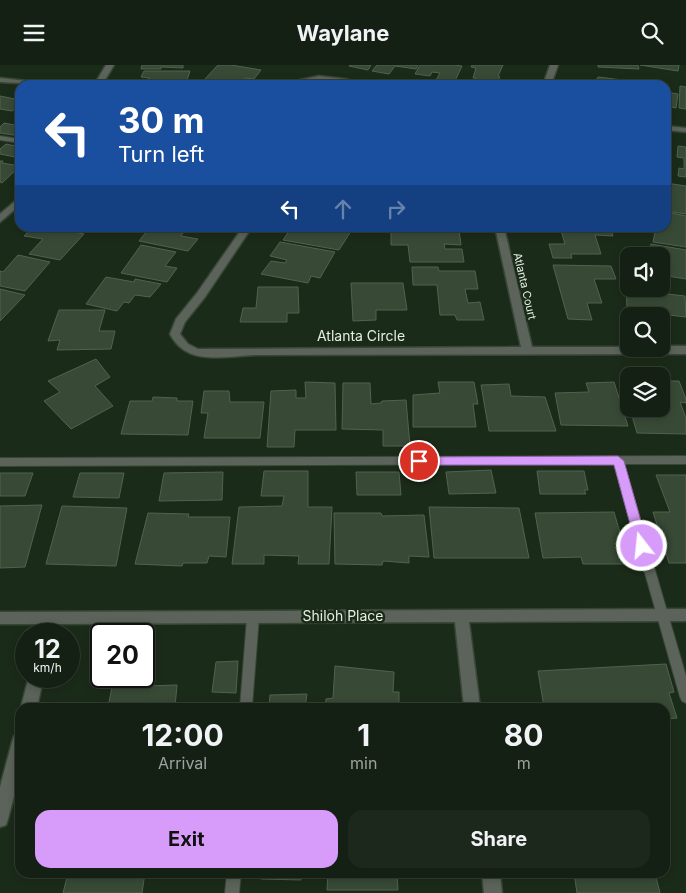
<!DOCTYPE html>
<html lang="en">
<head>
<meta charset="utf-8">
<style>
  body { margin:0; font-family:Inter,sans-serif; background:#1d281c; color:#f1f3f6; height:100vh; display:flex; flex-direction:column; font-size:19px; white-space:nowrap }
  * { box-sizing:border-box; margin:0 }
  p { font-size:16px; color:#9da3a0 }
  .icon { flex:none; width:28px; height:28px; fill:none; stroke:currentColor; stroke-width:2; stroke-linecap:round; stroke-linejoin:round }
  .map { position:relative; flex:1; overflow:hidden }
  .panel { position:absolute; left:15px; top:638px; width:655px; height:175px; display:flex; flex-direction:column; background:#142013; border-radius:15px; box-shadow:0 2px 8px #0003,0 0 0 1px #333e33 }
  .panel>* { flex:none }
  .hud { position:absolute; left:15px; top:15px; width:656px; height:152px; border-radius:15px; box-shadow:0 2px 8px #0003,0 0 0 1px #333e33; background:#1a4fa0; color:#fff; overflow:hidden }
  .buttons { position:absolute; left:620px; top:182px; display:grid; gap:10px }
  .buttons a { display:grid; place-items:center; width:50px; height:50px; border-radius:10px; background:#142013; box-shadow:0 2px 8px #0003,0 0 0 1px #333e33; font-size:25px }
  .speed { position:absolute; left:15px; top:558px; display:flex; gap:10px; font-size:25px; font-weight:700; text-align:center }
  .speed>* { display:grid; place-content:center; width:65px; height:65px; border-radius:50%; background:#142013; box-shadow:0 2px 8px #0003,0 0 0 1px #333e33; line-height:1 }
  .speed small { font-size:12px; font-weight:400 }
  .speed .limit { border:2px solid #111; border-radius:8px; background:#fff; color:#111 }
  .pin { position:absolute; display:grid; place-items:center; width:42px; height:42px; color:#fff; margin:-21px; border:2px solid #fff; border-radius:50%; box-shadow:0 1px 5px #0007 }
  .me { position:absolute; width:55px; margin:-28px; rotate:344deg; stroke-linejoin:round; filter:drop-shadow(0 0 4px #0008) }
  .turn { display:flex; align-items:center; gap:18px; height:105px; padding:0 20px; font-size:22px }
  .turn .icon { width:65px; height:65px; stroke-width:2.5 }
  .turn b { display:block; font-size:35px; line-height:42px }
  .lanes { display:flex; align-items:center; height:48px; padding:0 20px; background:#0003; justify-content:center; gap:25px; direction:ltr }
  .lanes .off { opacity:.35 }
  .eta { display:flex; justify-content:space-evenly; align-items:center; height:85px; text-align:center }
  .eta b { font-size:30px; font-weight:700; line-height:35px }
  .primary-button { display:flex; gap:10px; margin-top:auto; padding:10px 20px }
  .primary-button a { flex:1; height:58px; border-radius:15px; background:#d79bf9; color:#111; font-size:20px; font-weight:700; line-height:58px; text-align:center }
  .primary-button a+a { background:#1d281c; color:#f1f3f6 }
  header { display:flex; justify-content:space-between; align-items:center; height:65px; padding:0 20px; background:#142013; font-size:22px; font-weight:700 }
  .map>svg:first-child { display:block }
  .building { fill:#384a36; stroke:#51634f }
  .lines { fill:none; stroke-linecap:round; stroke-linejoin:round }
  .service-casing { stroke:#374635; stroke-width:2 }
  .minor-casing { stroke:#374635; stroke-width:3 }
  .service { fill:#5b635a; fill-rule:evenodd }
  .minor { fill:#5b635a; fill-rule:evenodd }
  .route { fill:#d79bf9; stroke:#8c65a2 }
  .labels { text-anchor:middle; stroke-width:5; stroke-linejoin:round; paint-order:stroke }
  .far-street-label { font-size:11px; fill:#e5efe3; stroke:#1b2b19 }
  .street-label { font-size:14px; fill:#e5efe3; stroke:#1b2b19 }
</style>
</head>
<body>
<header><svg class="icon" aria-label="menu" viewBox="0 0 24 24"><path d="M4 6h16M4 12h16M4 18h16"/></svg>Waylane<svg class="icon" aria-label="search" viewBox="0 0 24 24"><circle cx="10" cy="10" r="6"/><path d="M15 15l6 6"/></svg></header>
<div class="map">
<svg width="686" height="828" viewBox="0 0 686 828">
  <rect width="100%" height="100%" fill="#1b2b19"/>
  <g class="building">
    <polygon points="142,0 183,0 183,3 161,2 161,4 141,4"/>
    <polygon points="218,0 231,0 261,5 254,14 245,13 238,20 202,17"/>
    <polygon points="350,0 371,0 368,5 349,1"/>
    <polygon points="377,0 418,0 416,4 395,1 389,9 372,6"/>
    <polygon points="420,0 454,0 462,1 454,18 436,15 440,8 432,7 430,11 415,9"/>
    <polygon points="472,0 503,0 498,11 500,12 494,20 473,19 476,13 473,13 476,3 471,2"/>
    <polygon points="598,0 638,0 639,4 598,2"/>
    <polygon points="640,0 679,0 678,6"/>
    <polygon points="144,6 190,6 187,15 175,15 173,20 146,20 149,13 141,12"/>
    <polygon points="598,12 623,15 622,20 591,20 593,15 596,15"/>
    <polygon points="680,21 686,22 686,44 679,43"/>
    <polygon points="666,27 678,29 676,43 666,41"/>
    <polygon points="0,31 20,35 20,40 12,46 0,44"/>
    <polygon points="4,58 20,61 20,71 0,68 0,62"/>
    <polygon points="6,79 20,82 20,93 0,89 0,84"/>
    <polygon points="678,81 686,82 686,112 678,111 679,103 684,104 684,93 677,92"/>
    <polygon points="0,96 3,96 2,98 20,101 2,118 0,117"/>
    <polygon points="666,118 686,121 686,149 666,146"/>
    <polygon points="666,147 686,151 686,182 653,177 656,162 666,162"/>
    <polygon points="33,162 49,162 84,169 60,195 29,189 43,174 24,171"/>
    <polygon points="150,162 187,162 181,171 198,174 188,186 139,176"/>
    <polygon points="292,162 307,165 309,162 361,162 359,167 351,166 339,185 283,175"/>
    <polygon points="381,162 437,162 437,165"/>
    <polygon points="560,162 610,162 613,171 595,170 601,189 571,189 572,193 553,193 549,179 565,179"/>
    <polygon points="391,164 459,165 461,180 444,179 445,184 462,184 464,197 410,197 408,180 391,180"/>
    <polygon points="280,177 335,187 320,213 311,211 308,218 261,209 271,196 285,198 287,195 270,191"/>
    <polygon points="651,179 686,185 686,214 661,210 661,191 649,191"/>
    <polygon points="141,180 176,187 165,201 177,203 167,217 121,208"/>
    <polygon points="18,190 50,197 25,226 0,221 0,206 3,207"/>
    <polygon points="553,200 611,201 616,214 594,214 602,238 587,238 592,255 568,254"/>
    <polygon points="412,202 438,202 439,206 475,206 478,224 465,224 468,238 480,237 484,255 457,255 455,250 440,250 437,220 413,220"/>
    <polygon points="106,212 134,217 135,214 161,219 150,232 135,230 129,238 124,237 117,246 86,239"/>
    <polygon points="626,212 629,212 629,224 649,224 650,227 685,231 686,252 627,245"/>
    <polygon points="351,218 403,218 407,245 376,245 376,255 353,256"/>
    <polygon points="258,222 298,222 299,248 287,248 287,257 240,257 243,243 256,243"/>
    <polygon points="0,224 25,230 0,256"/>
    <polygon points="59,245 105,245 99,266 115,266 111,284 57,285 60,275 48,276"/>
    <polygon points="96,294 110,312 95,321 113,341 71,364 44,336 60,327 48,316"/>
    <polygon points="661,316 679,316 686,334 686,338 680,337 686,353 686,369 637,368 630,344 661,344"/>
    <polygon points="305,317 335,318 336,365 295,365 294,382 267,382 271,326 296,325 296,333 306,333"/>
    <polygon points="438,317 474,317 478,339 473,339 476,362 413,362 413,330 440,328"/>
    <polygon points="614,317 628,361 561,360 555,328 589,327 586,318"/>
    <polygon points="343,318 370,318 371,339 381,338 382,336 406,335 410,381 383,381 383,365 342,364"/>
    <polygon points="509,319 511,331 545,332 556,366 489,366 481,320"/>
    <polygon points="204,326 229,326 230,337 264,337 260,373 204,373 208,348 201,348"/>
    <polygon points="153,332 177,333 177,336 193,336 188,370 121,369 130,336 152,336"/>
    <polygon points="491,405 496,428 449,429 446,407"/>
    <polygon points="264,406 308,406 308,442 332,442 329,499 298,499 299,491 264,490 264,499 232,499 239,442 282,441 284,431 261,431"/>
    <polygon points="537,406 584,406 588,425 584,425 586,429 540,429"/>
    <polygon points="223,407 222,435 159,436 164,408"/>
    <polygon points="356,407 399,407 401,430 357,430"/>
    <polygon points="0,408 33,408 25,431 0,431"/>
    <polygon points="80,408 124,408 119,433 73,432"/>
    <polygon points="656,410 686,410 686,498 669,498 653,447 670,447"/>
    <polygon points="42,440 25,502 0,503 0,441"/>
    <polygon points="62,441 127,443 116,501 46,499"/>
    <polygon points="429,442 519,443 529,493 434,493"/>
    <polygon points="614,447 629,499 583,499 581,492 543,493 535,448"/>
    <polygon points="148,448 189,449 188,452 230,452 226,492 209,491 207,498 183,498 182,501 135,499"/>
    <polygon points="334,448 381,448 382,451 424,450 429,492 409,491 409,498 383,496 382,500 335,499"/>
    <polygon points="238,596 236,628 212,627 216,597"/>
    <polygon points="666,599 674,627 669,628 677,653 665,654 665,642 544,642 538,606"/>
    <polygon points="335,601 394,607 393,627 399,627 399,642 325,642 326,634 333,633"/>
    <polygon points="177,620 175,642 108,642 112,622"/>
    <polygon points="307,629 305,642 269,642 270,630"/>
    <polygon points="68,808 145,808 142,828 63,828"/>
    <polygon points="261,808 301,808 301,815 261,814"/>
    <polygon points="328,808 397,808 398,825 327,825"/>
    <polygon points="574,808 655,808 660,828 577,828"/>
  </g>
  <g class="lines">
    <defs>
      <g id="service">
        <polygon points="0,71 20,74 20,78 0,75"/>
        <polygon points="686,391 686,399 624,399 686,611 686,638 682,636 680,632 614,399 0,401 0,393"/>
        <polygon points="253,547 257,548 259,552 252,642 240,642 247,552 249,548"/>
        <polygon points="227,808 241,808 239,828 225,828"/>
      </g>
      <g id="minor">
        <polygon points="106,0 114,0 102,20 94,20"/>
        <polygon points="550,0 558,0 551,20 543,20"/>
        <polygon points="319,11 345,14 366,20 319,15 301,20 291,20 300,15"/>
        <polygon points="0,13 47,18 51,20 0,17"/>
        <polygon points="666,61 686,63 686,67 666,65"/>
        <polygon points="20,132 20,140 0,157 0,149"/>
        <path d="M243,162H252L205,232L185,257L180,269L188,279L198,284L521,282L495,162H504L532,282H629V284H661V281H686V289L256,290C225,291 187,302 170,269L176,254L197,228Z"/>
        <polygon points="686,544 686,556 469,557 480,642 464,642 455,557 58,559 55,569 41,569 43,559 0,559 0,547"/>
        <polygon points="29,611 44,611 37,642 21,642"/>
        <polygon points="20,669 20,709 8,754 6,760 0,762 0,722 12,677 14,671"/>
        <polygon points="482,808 500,808 502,828 484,828"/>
      </g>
    </defs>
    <use href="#service" class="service-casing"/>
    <use href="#minor" class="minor-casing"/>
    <use href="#service" class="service"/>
    <use href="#minor" class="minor"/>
  </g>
  <polygon class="route" points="618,391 624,396 648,481 646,485 638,485 636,481 614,400 419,400 413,396 419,392"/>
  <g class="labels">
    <g class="far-street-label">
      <text transform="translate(525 221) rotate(77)" y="4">Atlanta Court</text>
    </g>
    <g class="street-label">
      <text x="361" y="276">Atlanta Circle</text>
      <text x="343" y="556">Shiloh Place</text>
    </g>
  </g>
</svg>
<div class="buttons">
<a><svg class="icon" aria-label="sound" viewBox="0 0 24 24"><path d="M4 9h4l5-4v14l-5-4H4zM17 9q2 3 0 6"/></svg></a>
<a><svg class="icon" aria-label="search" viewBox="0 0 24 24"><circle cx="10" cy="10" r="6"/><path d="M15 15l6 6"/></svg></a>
<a><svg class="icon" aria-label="layers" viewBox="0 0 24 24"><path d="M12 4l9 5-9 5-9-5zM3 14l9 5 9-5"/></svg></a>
</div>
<div class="speed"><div>12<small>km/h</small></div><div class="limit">20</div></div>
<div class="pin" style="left:419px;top:396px;background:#d93025"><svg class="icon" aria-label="arrive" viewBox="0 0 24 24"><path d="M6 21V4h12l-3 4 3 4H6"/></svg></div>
<svg class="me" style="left:642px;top:481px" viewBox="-20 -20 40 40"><circle r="17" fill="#d79bf9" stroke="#fff" stroke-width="3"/><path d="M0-11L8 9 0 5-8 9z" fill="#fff"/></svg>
<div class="hud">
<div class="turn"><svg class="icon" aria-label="left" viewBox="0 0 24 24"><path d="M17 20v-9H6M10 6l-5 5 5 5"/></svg><div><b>30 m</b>Turn left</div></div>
<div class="lanes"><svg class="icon" aria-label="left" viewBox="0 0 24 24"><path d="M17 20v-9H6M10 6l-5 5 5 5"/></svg><svg class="icon off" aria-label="ahead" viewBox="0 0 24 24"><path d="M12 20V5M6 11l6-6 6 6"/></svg><svg class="icon off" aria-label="right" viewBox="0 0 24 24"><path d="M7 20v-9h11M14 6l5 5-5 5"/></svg></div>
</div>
<section class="panel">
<div class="eta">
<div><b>12:00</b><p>Arrival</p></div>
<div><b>1</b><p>min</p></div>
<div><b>80</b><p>m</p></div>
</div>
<div class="primary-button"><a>Exit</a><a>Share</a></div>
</section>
</div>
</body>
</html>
